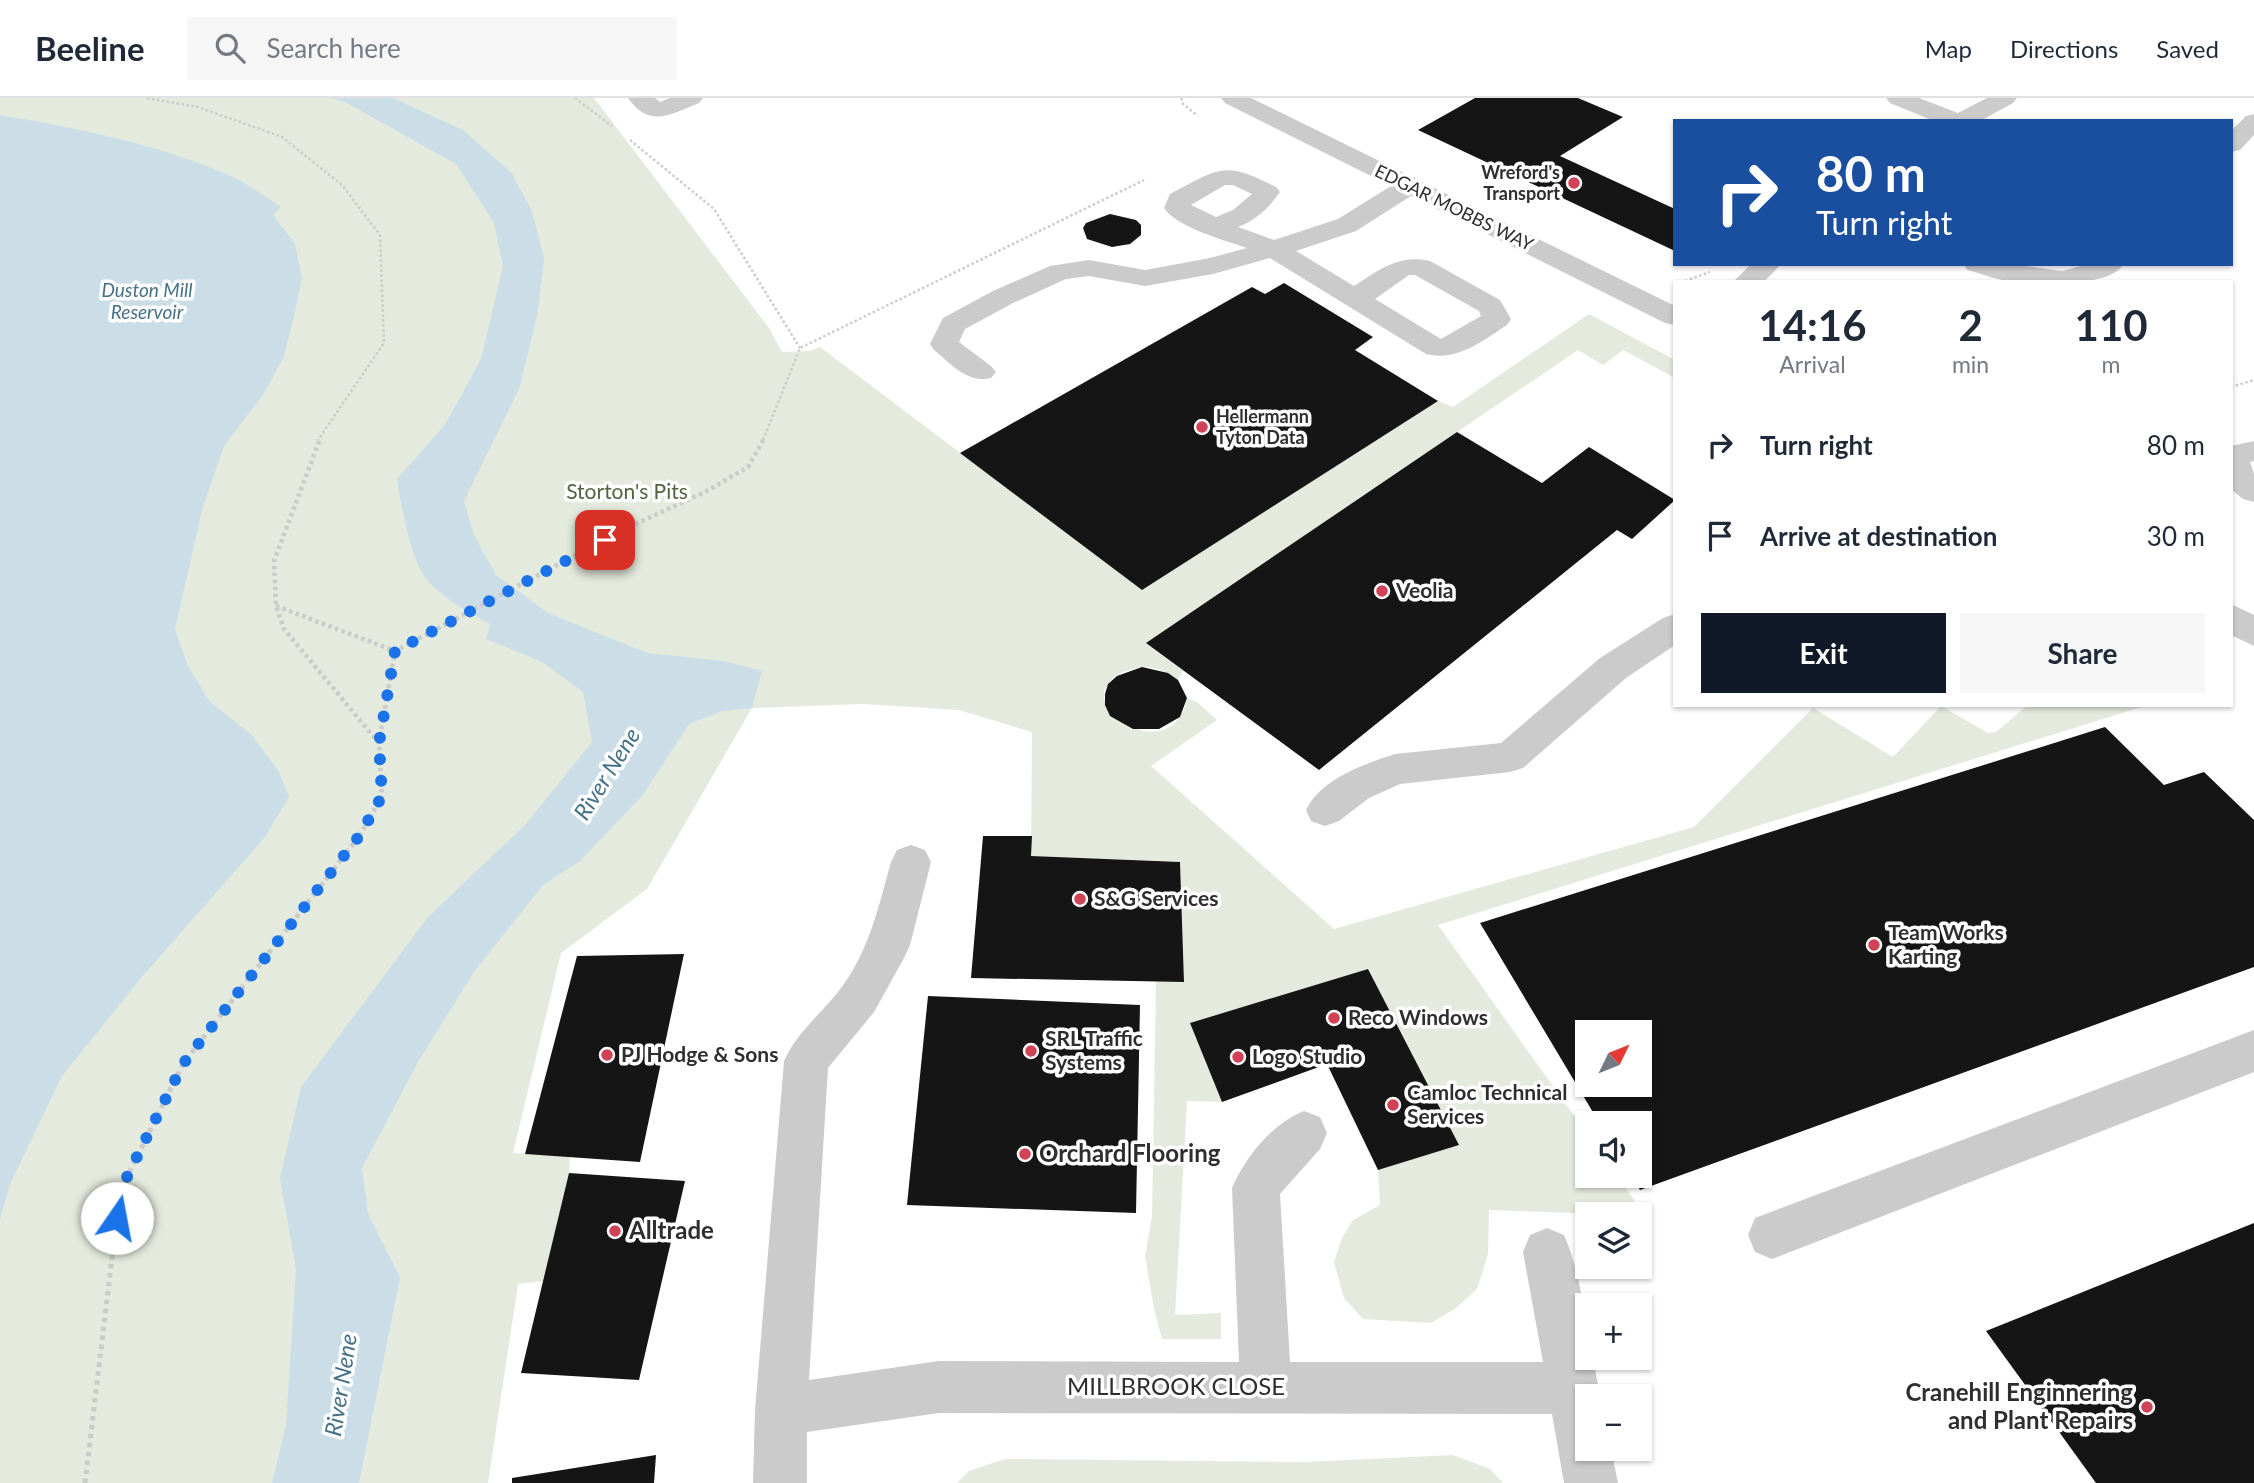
<!DOCTYPE html>
<html lang="en">
<head>
<meta charset="utf-8">
<style>
  body { margin:0; font-family:Lato,sans-serif; background:#f6f6f7; color:#1f2937; height:100vh; display:flex; flex-direction:column; font-size:26px; white-space:nowrap }
  * { box-sizing:border-box; margin:0 }
  p { font-size:23px; color:#747a83 }
  .icon { flex:none; width:38px; height:38px; fill:none; stroke:currentColor; stroke-width:2; stroke-linecap:round; stroke-linejoin:round }
  .map { position:relative; flex:1; overflow:hidden }
  .side { position:absolute; left:1673px; top:182px; width:560px; height:427px; display:flex; flex-direction:column; background:#fff; border-radius:0px; box-shadow:0 2px 5px #0004 }
  .side>* { flex:none }
  .guide { position:absolute; left:1673px; top:21px; width:560px; height:147px; border-radius:0px; box-shadow:0 2px 5px #0004; background:#1a4fa0; color:#fff; overflow:hidden }
  .needle { width:46px; rotate:47deg }
  .controls { position:absolute; left:1575px; top:922px; display:grid; gap:14px }
  .controls a { display:grid; place-items:center; width:77px; height:77px; border-radius:0px; background:#fff; box-shadow:0 2px 5px #0004; font-size:35px }
  .pin { position:absolute; display:grid; place-items:center; width:60px; height:60px; color:#fff; margin:-30px; border-radius:14px; box-shadow:0 4px 10px #0006 }
  .me { position:absolute; width:77px; margin:-38px; rotate:12deg; stroke-linejoin:round; filter:drop-shadow(0 0 5px #0008) }
  .turn { display:flex; align-items:center; gap:24px; height:147px; padding:0 28px; font-size:32px }
  .turn .icon { width:91px; height:91px; stroke-width:2.5 }
  .turn b { display:block; font-size:49px; line-height:60px }
  .eta { display:flex; justify-content:space-evenly; align-items:center; height:119px; text-align:center }
  .eta b { font-size:42px; font-weight:700; line-height:49px }
  .cta { display:flex; gap:14px; margin-top:auto; padding:14px 28px }
  .cta a { flex:1; height:80px; border-radius:0px; background:#111827; color:#fff; font-size:28px; font-weight:700; line-height:80px; text-align:center }
  .cta a+a { background:#f6f6f7; color:#1f2937 }
  ul { padding:0; list-style:none }
  li { display:flex; align-items:center; gap:21px; height:91px; padding:0 28px }
  li div { flex:1 }
  li b { display:block; font-size:26px }
  li em { font-style:normal }
  header { display:flex; align-items:center; gap:42px; box-sizing:border-box; height:98px; padding:0 35px; background:#fff; border-bottom:2px solid #e0e1e3 }
  header strong { font-size:33px }
  nav { display:flex; gap:38px; margin-inline-start:auto; font-size:24px }
  .search { width:490px; height:63px; background:#f6f6f7; display:flex; align-items:center; gap:18px; box-sizing:border-box; padding:0 24px; border-radius:0px; color:#747a83; font-size:26px }
  .map>svg:first-child { display:block }
  .green { fill:#e4eadd }
  .water { fill:#cbdee7 }
  .building { fill:#151515; fill-rule:evenodd }
  .lines { fill:none; stroke-linecap:round; stroke-linejoin:round }
  .path-far2 { stroke:#cbcbcb; stroke-width:2.5; stroke-dasharray:2.5 2.5; stroke-linecap:butt }
  .path-far1 { stroke:#cbcbcb; stroke-width:4.5; stroke-dasharray:3.5 3.5; stroke-linecap:butt }
  .path { stroke:#cbcbcb; stroke-width:5; stroke-dasharray:4.5 4.5; stroke-linecap:butt }
  .minor { fill:#cbcbcb; fill-rule:evenodd }
  .route { stroke:#1a73e8; stroke-width:12; stroke-dasharray:0 21.6 }
  .poi-dot { fill:#d24256; stroke:#fff; stroke-width:2.5 }
  .labels { text-anchor:middle; stroke-width:7; stroke-linejoin:round; paint-order:stroke }
  .far-poi-label { font-size:18px; font-weight:bold; fill:#2e2e2e; stroke:#fff; text-anchor:end }
  .far-street-label { font-size:18px; fill:#2e2e2e; stroke:#fff }
  .far-water-label { font-size:19px; font-style:italic; fill:#457187; stroke:#fff }
  .park-label { font-size:21px; fill:#536440; stroke:#fff }
  .poi-label { font-size:21px; font-weight:bold; fill:#2e2e2e; stroke:#fff; text-anchor:start }
  .water-label { font-size:23px; font-style:italic; fill:#457187; stroke:#fff }
  .near-poi-label { font-size:24px; font-weight:bold; fill:#2e2e2e; stroke:#fff; text-anchor:start }
  .near-street-label { font-size:24px; fill:#2e2e2e; stroke:#fff }
</style>
</head>
<body>
<header>
<strong>Beeline</strong>
<div class="search"><svg class="icon" aria-label="search" viewBox="0 0 24 24"><circle cx="10" cy="10" r="6"/><path d="M15 15l6 6"/></svg>Search here</div>
<nav><a>Map</a><a>Directions</a><a>Saved</a></nav>
</header>
<div class="map">
<svg width="2254" height="1385" viewBox="0 0 2254 1385">
  <rect width="100%" height="100%" fill="#fff"/>
  <g class="green">
    <path d="M0,0H594L769,230L782,254L810,253L820,249L1142,492L1438,303L1453,309L1589,216L1675,262V280L1623,252L1603,267L1578,252L1146,545L1183,573L1178,582C1162,570 1145,565 1126,573C1056,602 1173,677 1187,600L1197,604L1217,622L1151,668L1334,831L1694,729L1813,610L1893,659L1941,608L1988,635L1996,634L2028,607H2148L1438,827L1587,1036V1078H1617L1637,1106L1605,1116L1489,1112L1488,1156L1477,1191L1456,1210L1431,1225L1363,1221L1344,1200L1334,1164L1342,1140L1353,1122L1380,1107L1378,1072L1459,1047L1368,871L1190,925L1222,1004L1187,1003L1175,1217L1221,1215V1241H1162L1154,1211L1145,1158L1152,1119L1156,883L1184,884L1180,764L1031,758L1032,634L959,612L863,606L752,610L647,791L561,855L513,1055L570,1059L569,1075L544,1183L518,1186L488,1385H0Z"/>
    <polygon points="1453,1357 1490,1371 1503,1385 957,1385 969,1373 1005,1361 1306,1364"/>
  </g>
  <g class="water">
    <path d="M330,0H393L463,32L511,74L532,113L544,160L538,214L519,291L464,403L474,437L496,477L548,515L647,555L724,563L762,573L752,610L722,613L689,626L642,698L580,763L543,787L473,875L418,964L362,1070L368,1116L400,1179L359,1385H272L286,1327L296,1171L280,1080L301,989L428,819L525,727L592,644L583,594L542,564L486,541L490,526C469,514 445,502 428,483C411,464 401,407 397,381L445,327L481,261L503,168L494,125L456,66L345,4Z"/>
    <path d="M0,17C80,31 160,46 235,80C251,88 266,99 281,109L273,117L295,146L302,180L292,226L284,258L265,294L224,348L202,412L175,531L187,566L209,603L252,637L279,674L289,699L265,739L141,880L62,978L10,1086L0,1122Z"/>
  </g>
  <g class="building">
    <polygon points="1475,0 1578,0 1623,19 1560,58 1675,111 1675,153 1418,32"/>
    <polygon points="1110,116 1136,122 1141,127 1141,137 1130,146 1112,149 1087,141 1083,130 1086,125"/>
    <polygon points="1284,185 1373,239 1355,252 1438,303 1142,492 960,355 1252,189 1265,196"/>
    <polygon points="1457,334 1542,385 1589,349 1675,402 1632,441 1617,432 1319,672 1146,545"/>
    <polygon points="1142,569 1168,575 1178,582 1187,600 1180,619 1159,631 1133,631 1110,618 1105,607 1105,596 1108,586 1117,578"/>
    <path d="M2105,629L2164,687L2204,674L2254,722V869L1640,1092L1632,1078H1640V1026H1600L1480,825ZM1587,934H1640V987H1587Z"/>
    <polygon points="983,738 1032,738 1031,758 1180,764 1184,884 971,880"/>
    <polygon points="684,856 640,1064 525,1056 577,858"/>
    <polygon points="1368,871 1459,1047 1378,1072 1327,966 1222,1004 1190,925"/>
    <polygon points="928,898 1140,907 1136,1115 907,1107"/>
    <polygon points="569,1075 685,1083 639,1282 521,1275"/>
    <polygon points="2254,1125 2254,1385 2096,1385 1986,1233"/>
    <polygon points="656,1357 654,1385 512,1385 512,1380"/>
  </g>
  <g class="lines">
    <g class="path-far2">
      <polyline points="147,0 198,9 282,39 342,87 380,137 384,245 318,342"/>
      <polyline points="575,0 612,28"/>
      <polyline points="1181,0 1183,6 1198,18"/>
      <polyline points="630,42 714,111 800,250"/>
      <polyline points="1685,183 1710,174"/>
      <polyline points="2231,289 2254,282"/>
      <polyline points="763,342 800,250 1144,82"/>
    </g>
    <g class="path-far1">
      <polyline points="276,508 395,553 629,429 705,394 748,369 764,341"/>
      <polyline points="379,645 395,553"/>
      <polyline points="317,793 360,737 382,698 379,645 284,531 276,508 274,463 320,341"/>
    </g>
    <polyline class="path" points="85,1385 120,1093 183,966 318,791"/>
    <g class="minor">
      <path d="M628,0H655L660,4L670,0H703L699,5C671,16 650,31 628,0Z"/>
      <path d="M1221,0H1251L1675,208V227L1665,225L1411,98L1356,133L1296,153L1354,188C1379,172 1399,156 1430,163L1500,202L1511,221L1507,227C1482,243 1457,264 1426,256L1270,160L1213,176L1145,188L1089,178L1066,181L1013,205L965,231L959,244L991,268L996,274L991,280C968,286 951,266 934,252L930,246L943,220L993,193L1050,168L1089,162L1145,172L1210,160L1247,150C1224,142 1178,130 1164,110L1170,96C1220,70 1223,62 1276,89L1280,94C1269,110 1256,122 1238,129L1274,142L1338,121L1391,88L1225,5ZM1225,87H1233L1252,96L1233,112L1216,119L1191,107ZM1409,177H1415L1479,213L1481,218L1441,241L1375,201Z"/>
      <polygon points="1886,0 1919,0 1958,15 1987,0 2017,0 2013,5 1980,23 1934,23 1890,5"/>
      <polygon points="2254,16 2254,37 2240,52 2231,54 2231,33 2246,18"/>
      <polygon points="1751,166 1781,166 1764,184 1733,184"/>
      <path d="M1964,166H2009L2062,173L2089,166H2124C2108,190 2042,186 2015,184C1999,183 1983,176 1967,172Z"/>
      <polygon points="2254,343 2254,363 2250,364 2254,376 2254,404 2243,401 2231,391 2231,348"/>
      <polygon points="2231,506 2254,517 2254,548 2231,537"/>
      <path d="M1675,516V547L1626,580L1523,670L1510,674L1400,686L1369,700L1339,723L1325,728L1311,723L1306,712C1321,681 1364,666 1395,656L1501,645L1600,560L1663,520Z"/>
      <path d="M911,747L925,752L931,764L910,847L904,860L874,914L828,970L809,1282L939,1263L1239,1264L1232,1090C1246,1058 1272,1026 1304,1013L1320,1019L1327,1035L1320,1051L1280,1096L1290,1264H1543L1523,1154L1530,1137L1547,1130L1564,1137C1580,1174 1587,1220 1587,1260H1593L1600,1298H1587V1351H1611L1618,1385H1564L1552,1316L939,1315L807,1334V1385H753L755,1312L784,963C797,933 825,913 844,886C870,849 879,807 891,764L897,752Z"/>
      <polygon points="2254,932 2254,974 1772,1161 1755,1154 1748,1137 1755,1120"/>
    </g>
  </g>
  <g class="lines">
    <polyline class="route" points="117,1120 120,1093 183,966 360,737 382,698 379,645 395,553 605,442"/>
  </g>
  <g class="poi-dot">
    <circle cx="1574" cy="85" r="7"/>
    <circle cx="1202" cy="329" r="7"/>
    <circle cx="1382" cy="493" r="7"/>
    <circle cx="1080" cy="801" r="7"/>
    <circle cx="1874" cy="847" r="7"/>
    <circle cx="1334" cy="920" r="7"/>
    <circle cx="1031" cy="953" r="7"/>
    <circle cx="607" cy="957" r="7"/>
    <circle cx="1238" cy="959" r="7"/>
    <circle cx="1393" cy="1007" r="7"/>
    <circle cx="1025" cy="1056" r="7"/>
    <circle cx="615" cy="1133" r="7"/>
    <circle cx="2147" cy="1309" r="7"/>
  </g>
  <g class="labels">
    <g class="far-poi-label">
      <text x="1560" y="81">Wreford's<tspan x="1560" dy="21">Transport</tspan></text>
      <text x="1216" y="325" text-anchor="start">Hellermann<tspan x="1216" dy="21">Tyton Data</tspan></text>
    </g>
    <g class="far-street-label">
      <text transform="translate(1454 110) rotate(26)" y="6">EDGAR MOBBS WAY</text>
    </g>
    <g class="far-water-label">
      <text x="147" y="199">Duston Mill<tspan x="147" dy="22">Reservoir</tspan></text>
    </g>
    <g class="park-label">
      <text x="627" y="401">Storton's Pits</text>
    </g>
    <g class="poi-label">
      <text x="1396" y="500">Veolia</text>
      <text x="1094" y="808">S&amp;G Services</text>
      <text x="1888" y="842">Team Works<tspan x="1888" dy="24">Karting</tspan></text>
      <text x="1348" y="927">Reco Windows</text>
      <text x="1045" y="948">SRL Traffic<tspan x="1045" dy="24">Systems</tspan></text>
      <text x="621" y="964">PJ Hodge &amp; Sons</text>
      <text x="1252" y="966">Logo Studio</text>
      <text x="1407" y="1002">Camloc Technical<tspan x="1407" dy="24">Services</tspan></text>
    </g>
    <g class="water-label">
      <text transform="translate(607 676) rotate(-58)" y="8">River Nene</text>
      <text transform="translate(341 1287) rotate(-81)" y="8">River Nene</text>
    </g>
    <g class="near-poi-label">
      <text x="1039" y="1064">Orchard Flooring</text>
      <text x="629" y="1141">Alltrade</text>
      <text x="2133" y="1303" text-anchor="end">Cranehill Enginnering<tspan x="2133" dy="28">and Plant Repairs</tspan></text>
    </g>
    <g class="near-street-label">
      <text x="1176" y="1297">MILLBROOK CLOSE</text>
    </g>
  </g>
</svg>
<div class="controls">
<a><svg class="needle" viewBox="-14 -14 28 28"><path d="M0-13l5 13h-10z" fill="#e53935"/><path d="M0 13l5-13h-10z" fill="#747a83"/></svg></a>
<a><svg class="icon" aria-label="sound" viewBox="0 0 24 24"><path d="M4 9h4l5-4v14l-5-4H4zM17 9q2 3 0 6"/></svg></a>
<a><svg class="icon" aria-label="layers" viewBox="0 0 24 24"><path d="M12 4l9 5-9 5-9-5zM3 14l9 5 9-5"/></svg></a>
<a>+</a>
<a>−</a>
</div>
<div class="pin" style="left:605px;top:442px;background:#d93025"><svg class="icon" aria-label="arrive" viewBox="0 0 24 24"><path d="M6 21V4h12l-3 4 3 4H6"/></svg></div>
<svg class="me" style="left:117px;top:1120px" viewBox="-20 -20 40 40"><circle r="19" fill="#fff"/><path d="M0-13L10 11 0 6-10 11z" fill="#1a73e8"/></svg>
<div class="guide">
<div class="turn"><svg class="icon" aria-label="right" viewBox="0 0 24 24"><path d="M7 20v-9h11M14 6l5 5-5 5"/></svg><div><b>80 m</b>Turn right</div></div>
</div>
<section class="side">
<div class="eta">
<div><b>14:16</b><p>Arrival</p></div>
<div><b>2</b><p>min</p></div>
<div><b>110</b><p>m</p></div>
</div>
<ul>
<li><svg class="icon" aria-label="right" viewBox="0 0 24 24"><path d="M7 20v-9h11M14 6l5 5-5 5"/></svg><div><b>Turn right</b></div><em>80 m</em></li>
<li><svg class="icon" aria-label="arrive" viewBox="0 0 24 24"><path d="M6 21V4h12l-3 4 3 4H6"/></svg><div><b>Arrive at destination</b></div><em>30 m</em></li>
</ul>
<div class="cta"><a>Exit</a><a>Share</a></div>
</section>
</div>
</body>
</html>
